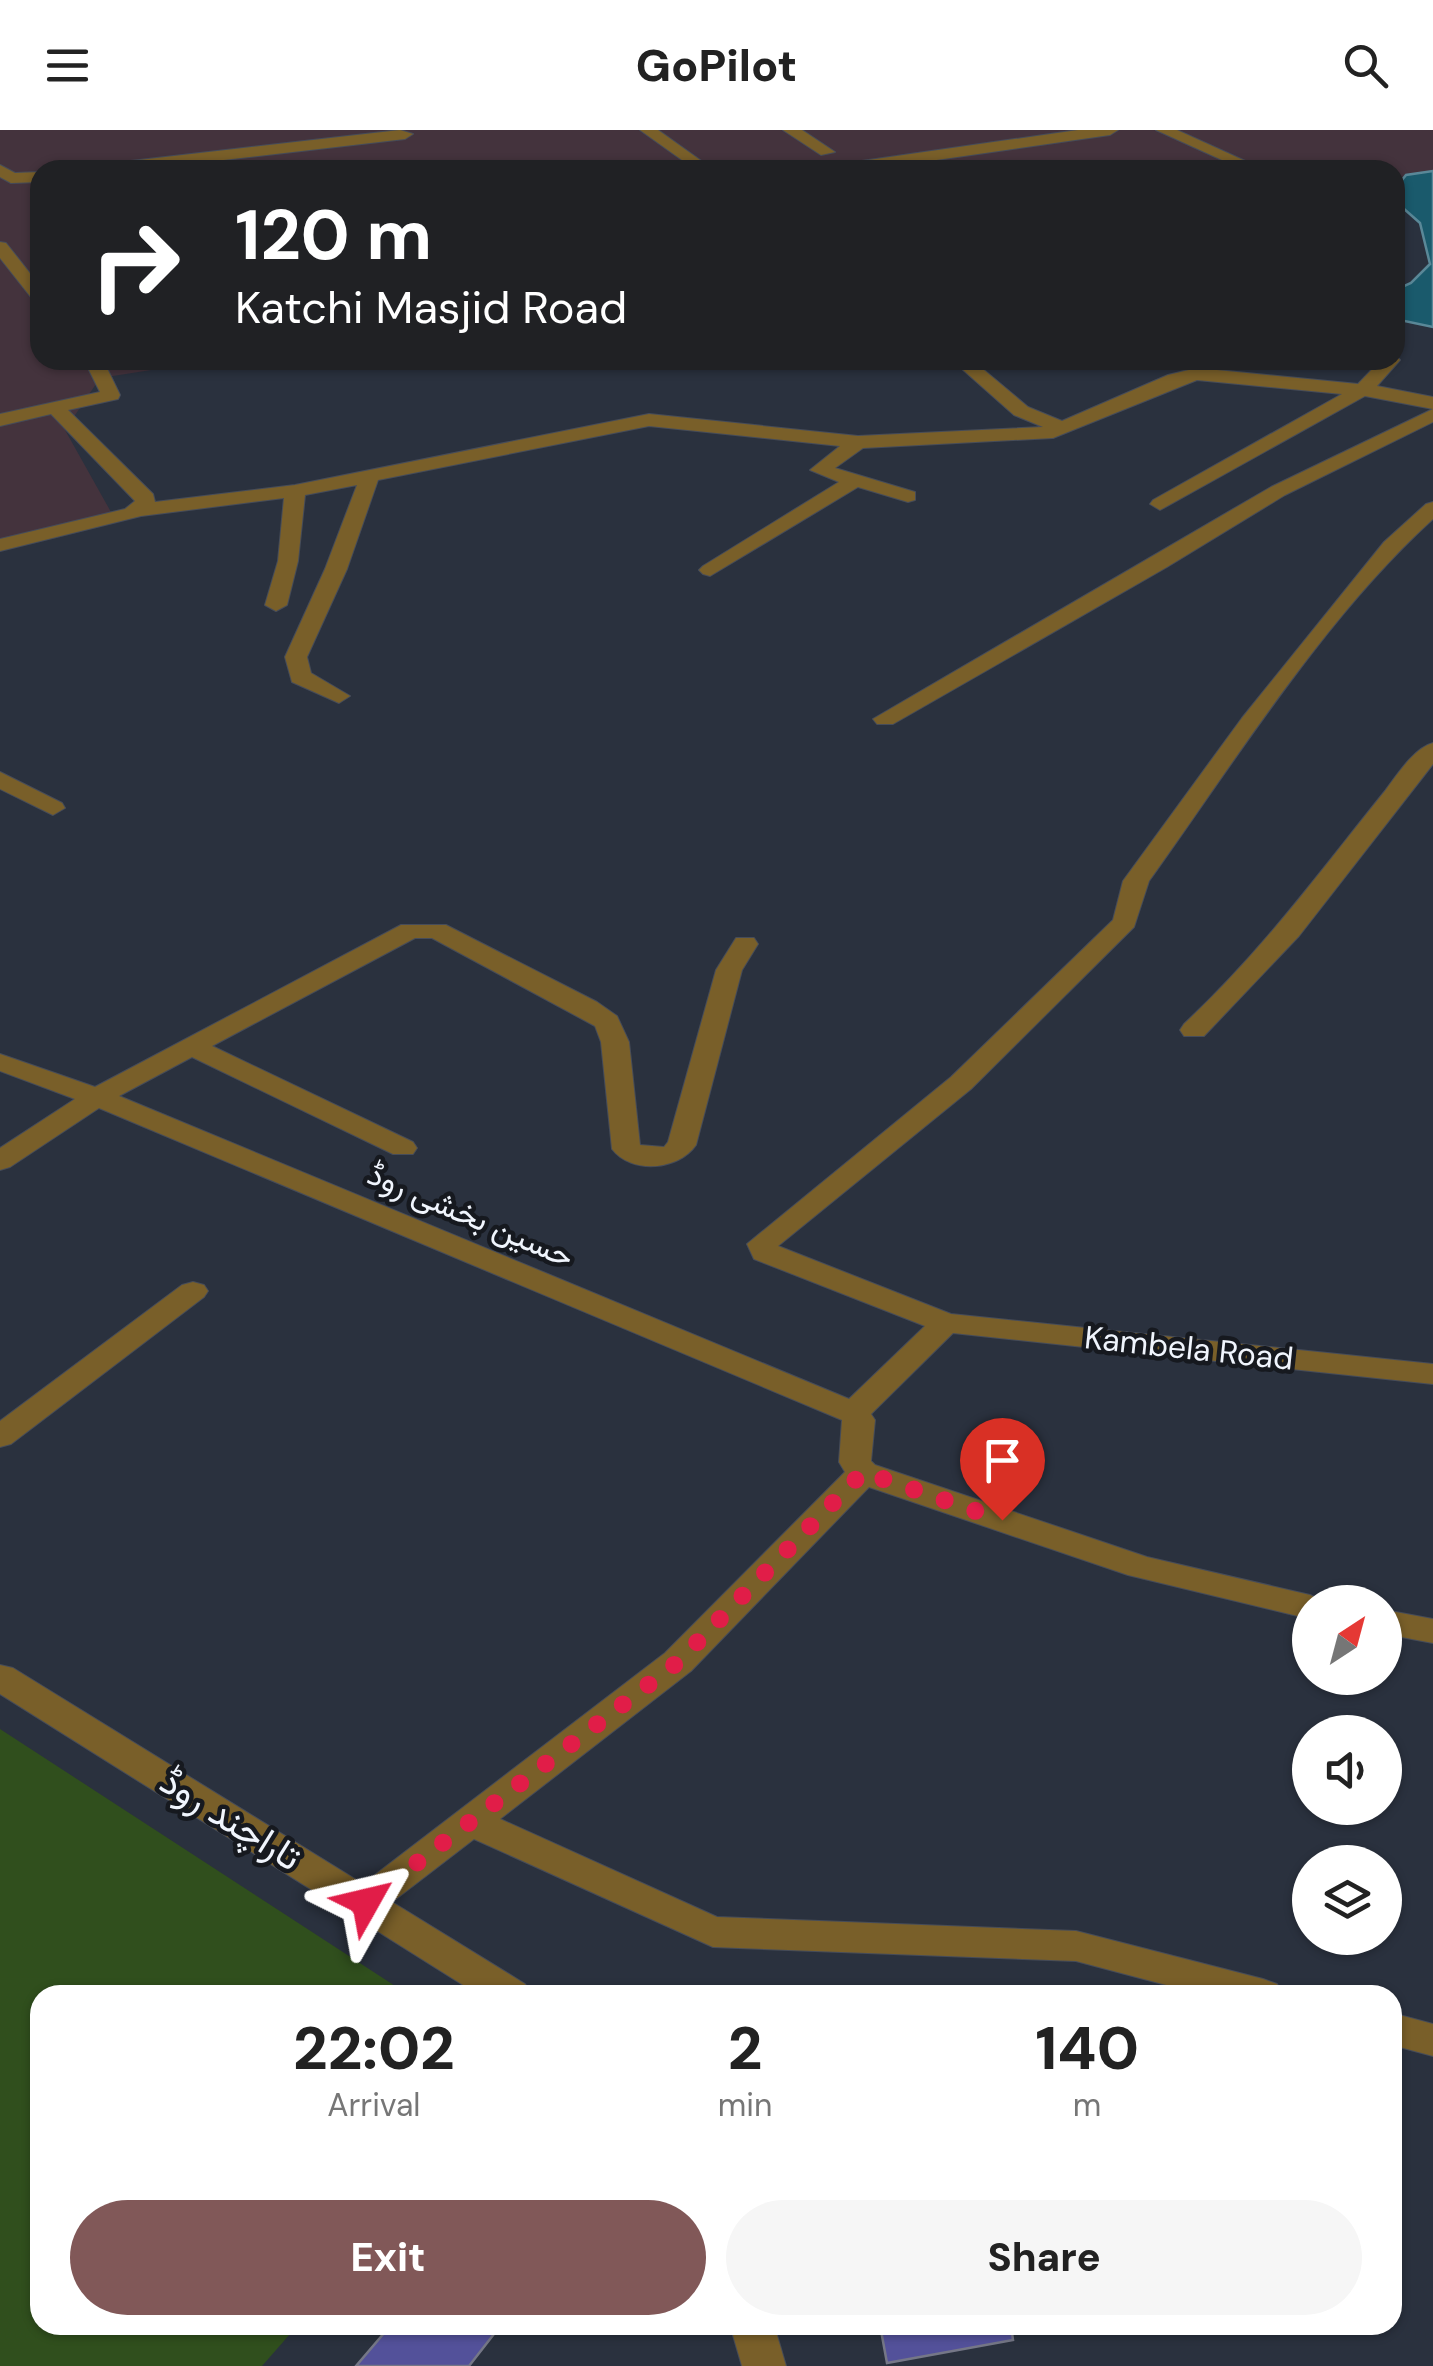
<!DOCTYPE html>
<html lang="en">
<head>
<meta charset="utf-8">
<style>
  body { margin:0; font-family:"DM Sans",Vazirmatn,sans-serif; background:#f6f6f6; color:#222; height:100vh; display:flex; flex-direction:column; font-size:38px; white-space:nowrap }
  * { box-sizing:border-box; margin:0 }
  p { font-size:32px; color:#767676 }
  .icon { flex:none; width:55px; height:55px; fill:none; stroke:currentColor; stroke-width:2; stroke-linecap:round; stroke-linejoin:round }
  .map { position:relative; flex:1; overflow:hidden }
  .sheet { position:absolute; left:30px; top:1855px; width:1372px; height:350px; display:flex; flex-direction:column; background:#fff; border-radius:30px; box-shadow:0 2px 8px #0004 }
  .sheet>* { flex:none }
  .banner { position:absolute; left:30px; top:30px; width:1375px; height:210px; border-radius:30px; box-shadow:0 2px 8px #0004; background:#202124; color:#fff; overflow:hidden }
  .needle { width:65px; rotate:36deg }
  .controls { position:absolute; left:1292px; top:1455px; display:grid; gap:20px }
  .controls a { display:grid; place-items:center; width:110px; height:110px; border-radius:50%; background:#fff; box-shadow:0 2px 8px #0004; font-size:50px }
  .pin { position:absolute; display:grid; place-items:center; width:85px; height:85px; color:#fff; margin:-102px -42px; border-radius:50% 50% 50% 0; rotate:-45deg; box-shadow:0 0 10px #0007 }
  .pin .icon { rotate:45deg }
  .me { position:absolute; width:110px; margin:-55px; rotate:53deg; stroke-linejoin:round; filter:drop-shadow(0 0 8px #0008) }
  .turn { display:flex; align-items:center; gap:35px; height:210px; padding:0 40px; font-size:45px }
  .turn .icon { width:130px; height:130px; stroke-width:2.5 }
  .turn b { display:block; font-size:70px; line-height:85px }
  .eta { display:flex; justify-content:space-evenly; align-items:center; height:170px; text-align:center }
  .eta b { font-size:60px; font-weight:800; line-height:70px }
  .action { display:flex; gap:20px; margin-top:auto; padding:20px 40px }
  .action a { flex:1; height:115px; border-radius:60px; background:#815858; color:#fff; font-size:40px; font-weight:800; line-height:115px; text-align:center }
  .action a+a { background:#f6f6f6; color:#222 }
  header { display:flex; justify-content:space-between; align-items:center; height:130px; padding:0 40px; background:#fff; font-size:45px; font-weight:800 }
  .map>svg:first-child { display:block }
  .industrial { fill:#44333d }
  .green { fill:#304f1d }
  .water { fill:#1a5a6c; stroke:#5a8898; stroke-width:2.5 }
  .building { fill:#53519a; stroke:#757787; stroke-width:2.5 }
  .lines { fill:none; stroke-linecap:round; stroke-linejoin:round }
  .minor-casing { stroke:#464c59; stroke-width:2 }
  .minor { fill:#795f29; fill-rule:evenodd }
  .route { stroke:#e11d48; stroke-width:18; stroke-dasharray:0 32.4 }
  .labels { text-anchor:middle; stroke-width:9; stroke-linejoin:round; paint-order:stroke }
  .street-label { font-size:32px; fill:#f0f5fd; stroke:#16191f }
  .near-street-label { font-size:38px; fill:#f0f5fd; stroke:#16191f }
</style>
</head>
<body>
<header><svg class="icon" aria-label="menu" viewBox="0 0 24 24"><path d="M4 6h16M4 12h16M4 18h16"/></svg>GoPilot<svg class="icon" aria-label="search" viewBox="0 0 24 24"><circle cx="10" cy="10" r="6"/><path d="M15 15l6 6"/></svg></header>
<div class="map">
<svg width="1433" height="2236" viewBox="0 0 1433 2236">
  <rect width="100%" height="100%" fill="#2a313e"/>
  <polygon class="industrial" points="0,0 1433,0 1433,41 1406,45 1395,59 1395,40 40,40 40,230 215,230 100,248 65,300 116,391 0,415"/>
  <polygon class="green" points="0,1599 409,1865 40,1865 40,2195 298,2195 262,2236 0,2236"/>
  <polygon class="water" points="1433,41 1433,197 1395,189 1395,160 1411,153 1430,134 1420,93 1395,71 1395,59 1406,45"/>
  <g class="building">
    <polygon points="391,2195 501,2195 469,2236 356,2236"/>
    <polygon points="880,2195 1011,2195 1013,2210 887,2233"/>
  </g>
  <g class="lines">
    <defs>
      <g id="minor">
        <polygon points="400,0 413,4 405,9 137,40 88,40 96,35"/>
        <polygon points="640,0 658,0 714,40 696,40"/>
        <polygon points="783,0 802,0 835,22 821,25"/>
        <polygon points="1078,0 1118,0 1110,5 867,40 826,40 834,35"/>
        <polygon points="1156,0 1177,0 1265,40 1244,40"/>
        <polygon points="0,35 15,43 40,42 40,52 11,53 0,47"/>
        <polygon points="0,112 6,113 40,156 40,172 34,171 0,128"/>
        <polygon points="1395,225 1400,230 1377,256 1433,267 1433,279 1365,266 1160,380 1150,374 1153,370 1342,264 1197,250 1053,308 863,318 835,338 915,362 915,370 908,372 858,357 710,446 703,444 699,440 703,436 839,352 810,340 840,316 649,296 378,350 347,439 307,527 311,543 350,566 339,573 292,552 285,527 325,439 357,355 305,365 298,431 287,475 276,481 265,475 278,431 284,368 141,386 0,421 0,409 125,379 135,371 51,284 0,296 0,284 100,262 84,230 103,230 120,265 118,269 68,280 153,364 155,372 295,355 649,284 858,306 1043,297 1014,285 952,230 972,230 1028,277 1062,291 1168,245 1197,238 1358,254 1381,230 1395,230"/>
        <polygon points="1433,279 1433,292 1285,365 1167,437 893,594 877,594 873,589 1271,357"/>
        <path d="M1433,372V389C1324,488 1235,631 1149,751L1134,797L971,959L778,1116L951,1184L1433,1234V1254L953,1203L871,1284L875,1290L871,1331L875,1335L1147,1427L1310,1465L1325,1472H1310V1489L1128,1445L869,1357L691,1541L500,1689L717,1787L1076,1801L1263,1849L1277,1854L1283,1865H1204L1076,1831L713,1817L474,1709L392,1772L525,1854L531,1865H479L0,1564V1535L13,1538L363,1754L665,1523L845,1342L839,1332L842,1290L99,978L10,1037L0,1040V1018L75,969L0,941V924L95,957L401,795H446L597,872L617,886L629,912L640,1015L664,1017L668,1012L716,840L736,808H754L758,814L742,840L696,1015C679,1040 632,1045 612,1019L601,912L595,896L432,808H415L212,916L413,1012L417,1018L413,1024H393L192,927L119,966L849,1269L925,1196L754,1129L747,1114L951,947L1113,790L1123,751L1242,588L1384,412L1426,374Z"/>
        <path d="M1433,613V634L1299,806L1204,906H1184L1180,900L1184,894C1263,820 1318,744 1385,661C1397,645 1414,618 1433,613Z"/>
        <polygon points="0,642 62,673 65,678 53,685 0,659"/>
        <polygon points="193,1152 204,1155 208,1161 204,1167 11,1314 0,1317 0,1291 182,1155"/>
        <polygon points="1385,1480 1433,1489 1433,1513 1385,1504"/>
        <polygon points="1392,1883 1433,1894 1433,1926 1392,1915"/>
        <polygon points="730,2195 774,2195 786,2236 742,2236"/>
      </g>
    </defs>
    <use href="#minor" class="minor-casing"/>
    <use href="#minor" class="minor"/>
  </g>
  <g class="lines">
    <polyline class="route" points="366,1772 678,1532 863,1342 1002,1390"/>
  </g>
  <g class="labels">
    <g class="street-label">
      <text transform="translate(471 1085) rotate(23)" y="11">حسین بخشی روڈ</text>
      <text transform="translate(1189 1218) rotate(6)" y="11">Kambela Road</text>
    </g>
    <g class="near-street-label">
      <text transform="translate(231 1689) rotate(32)" y="13">تاراچند روڈ</text>
    </g>
  </g>
</svg>
<div class="controls">
<a><svg class="needle" viewBox="-14 -14 28 28"><path d="M0-13l5 13h-10z" fill="#e53935"/><path d="M0 13l5-13h-10z" fill="#767676"/></svg></a>
<a><svg class="icon" aria-label="sound" viewBox="0 0 24 24"><path d="M4 9h4l5-4v14l-5-4H4zM17 9q2 3 0 6"/></svg></a>
<a><svg class="icon" aria-label="layers" viewBox="0 0 24 24"><path d="M12 4l9 5-9 5-9-5zM3 14l9 5 9-5"/></svg></a>
</div>
<div class="pin" style="left:1002px;top:1390px;background:#d93025"><svg class="icon" aria-label="arrive" viewBox="0 0 24 24"><path d="M6 21V4h12l-3 4 3 4H6"/></svg></div>
<svg class="me" style="left:366px;top:1772px" viewBox="-20 -20 40 40"><path d="M0-17L14 15 0 8-14 15z" fill="#e11d48" stroke="#fff" stroke-width="4"/></svg>
<div class="banner">
<div class="turn"><svg class="icon" aria-label="right" viewBox="0 0 24 24"><path d="M7 20v-9h11M14 6l5 5-5 5"/></svg><div><b>120 m</b>Katchi Masjid Road</div></div>
</div>
<section class="sheet">
<div class="eta">
<div><b>22:02</b><p>Arrival</p></div>
<div><b>2</b><p>min</p></div>
<div><b>140</b><p>m</p></div>
</div>
<div class="action"><a>Exit</a><a>Share</a></div>
</section>
</div>
</body>
</html>
